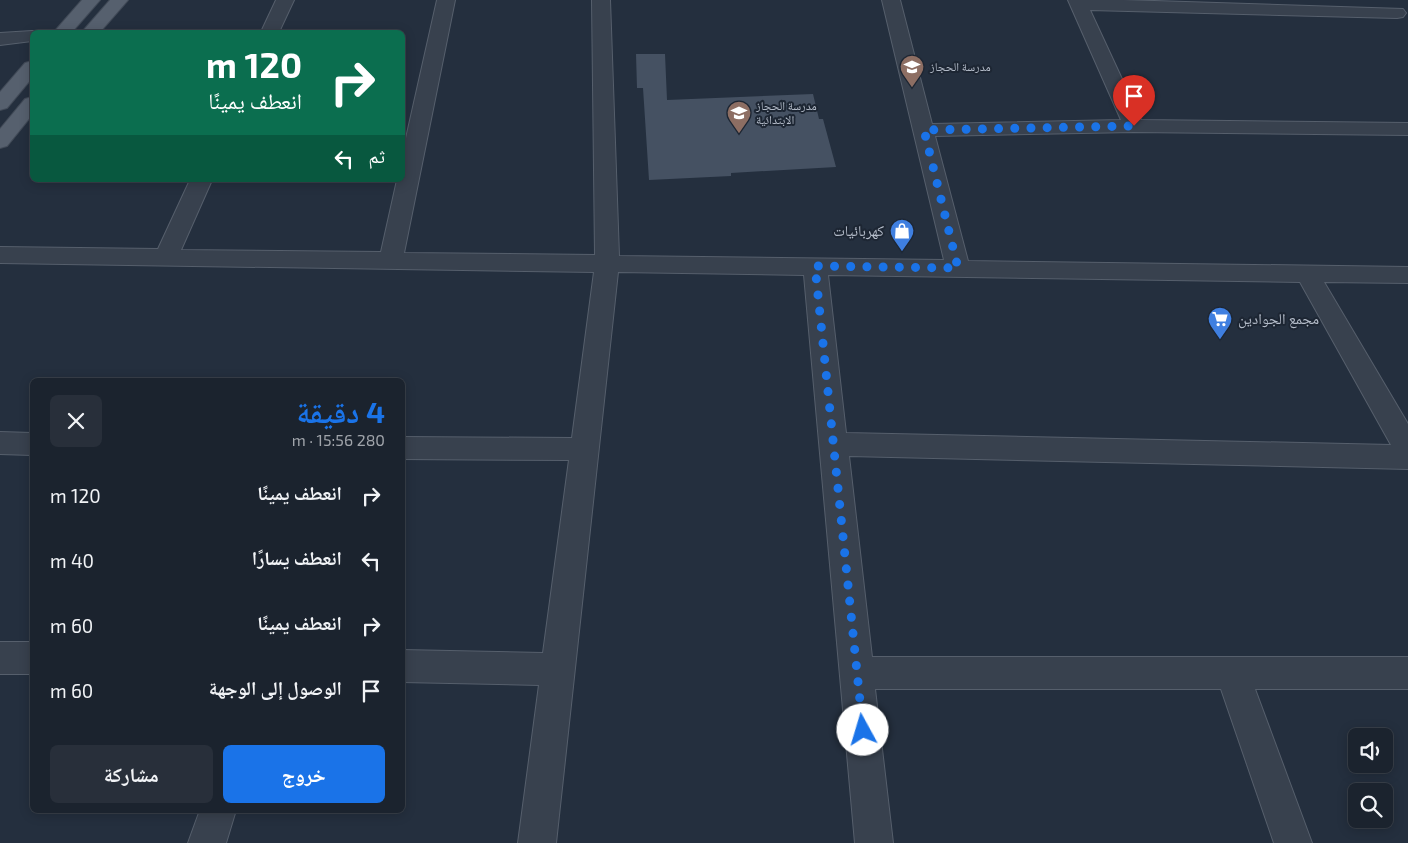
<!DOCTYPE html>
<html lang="ar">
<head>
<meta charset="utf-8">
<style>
  body { margin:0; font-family:"Exo 2","Noto Naskh Arabic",sans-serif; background:#282f3a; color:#f1f3f6; direction:rtl; height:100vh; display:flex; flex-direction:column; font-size:19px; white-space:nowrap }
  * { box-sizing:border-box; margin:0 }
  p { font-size:16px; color:#a0a4aa }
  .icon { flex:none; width:28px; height:28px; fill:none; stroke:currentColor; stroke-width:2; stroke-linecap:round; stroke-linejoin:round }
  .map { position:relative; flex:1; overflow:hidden; direction:ltr }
  .sheet { position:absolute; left:30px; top:378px; width:375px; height:435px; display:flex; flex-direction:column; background:#1b232e; border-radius:8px; box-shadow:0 2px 12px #0003,0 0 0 1px #39404a; direction:rtl }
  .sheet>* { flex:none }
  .top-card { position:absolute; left:30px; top:30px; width:375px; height:152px; border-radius:8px; box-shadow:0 2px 12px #0003,0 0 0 1px #39404a; direction:rtl; background:#0b6e4f; color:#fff; overflow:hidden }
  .controls { position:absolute; left:1348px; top:728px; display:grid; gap:10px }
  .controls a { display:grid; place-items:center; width:45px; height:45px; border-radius:8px; background:#1b232e; box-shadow:0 2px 12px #0003,0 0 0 1px #39404a; font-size:25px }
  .pin { position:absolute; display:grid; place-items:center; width:42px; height:42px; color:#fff; margin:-51px -21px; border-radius:50% 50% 50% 0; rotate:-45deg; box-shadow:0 0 5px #0007 }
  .pin .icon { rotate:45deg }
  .me { position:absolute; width:55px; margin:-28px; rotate:354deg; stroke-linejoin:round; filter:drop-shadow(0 0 4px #0008) }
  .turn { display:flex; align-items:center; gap:18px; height:105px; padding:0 20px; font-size:22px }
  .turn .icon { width:65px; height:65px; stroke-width:2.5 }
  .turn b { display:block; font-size:35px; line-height:42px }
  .then { display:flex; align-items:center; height:48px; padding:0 20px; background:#0003; gap:10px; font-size:19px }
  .round { display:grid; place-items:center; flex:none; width:52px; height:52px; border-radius:8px; background:#282f3a }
  .headline { display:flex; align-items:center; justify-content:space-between; height:85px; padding:0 20px }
  h1 { font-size:30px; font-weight:700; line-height:38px; color:#1a73e8 }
  .action { display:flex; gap:10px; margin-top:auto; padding:10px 20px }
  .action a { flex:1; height:58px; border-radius:8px; background:#1a73e8; color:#fff; font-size:20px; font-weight:700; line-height:58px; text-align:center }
  .action a+a { background:#282f3a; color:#f1f3f6 }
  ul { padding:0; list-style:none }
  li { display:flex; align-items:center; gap:15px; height:65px; padding:0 20px }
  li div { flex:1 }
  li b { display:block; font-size:19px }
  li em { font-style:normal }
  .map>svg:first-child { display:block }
  .building { fill:#455162 }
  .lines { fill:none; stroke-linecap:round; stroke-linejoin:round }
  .minor-casing { stroke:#565f6c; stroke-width:2 }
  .major-casing { stroke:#414a57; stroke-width:2 }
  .minor { fill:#38414e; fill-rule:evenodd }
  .major { fill:#56606e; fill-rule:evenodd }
  .route { stroke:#1a73e8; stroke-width:9; stroke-dasharray:0 16.2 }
  .labels { text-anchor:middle; stroke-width:4; stroke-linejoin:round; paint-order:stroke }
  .far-poi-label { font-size:12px; fill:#b4bcc9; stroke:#1d2633; text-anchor:start }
  .poi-label { font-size:15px; fill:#b4bcc9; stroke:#1d2633; text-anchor:end }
</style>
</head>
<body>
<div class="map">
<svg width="1408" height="843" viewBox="0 0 1408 843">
  <rect width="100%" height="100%" fill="#242f3e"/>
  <polygon class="building" points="636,54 665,54 667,100 813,94 819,119 823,119 836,167 731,173 731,176 649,180 643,88 637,88"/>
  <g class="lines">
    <defs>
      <g id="minor">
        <polygon points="276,0 294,0 279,32 261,32"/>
        <path d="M437,0H455L404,253L595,255L592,0H610L619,256L944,260L882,0H900L932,124L1121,120L1068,0H1123L1403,9L1406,13L1403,17L1397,18L1090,10L1141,120L1408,123V135L1134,132L935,136L968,261L1408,267V283L1324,282L1408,424V469L849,456L872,657H1408V689H1255L1312,843H1274L1221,689H875L893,843H855L804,275L618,272L556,843H518L539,685L402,682V650L543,653L569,460L402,459V437L572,438L594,272L0,263V247L158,249L190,180H212L181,250L381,252L397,180H402V156ZM828,275L1300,282L1391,445L846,433Z"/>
        <polygon points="32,31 39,32 32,32 32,41 0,45 0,33"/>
        <polygon points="0,432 32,433 32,455 0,454"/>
        <rect x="0" y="642" width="32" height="32"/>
        <polygon points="200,810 236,810 226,843 188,843"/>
      </g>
      <g id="major">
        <polygon points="82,0 100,0 72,32 54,32"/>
        <polygon points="110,0 128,0 100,32 82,32"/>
        <polygon points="32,61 32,78 7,108 0,110 0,92 25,63"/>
        <polygon points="32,97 32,115 7,146 0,148 0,129 25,99"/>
      </g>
    </defs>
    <use href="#minor" class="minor-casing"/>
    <use href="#major" class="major-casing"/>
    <use href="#minor" class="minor"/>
    <use href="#major" class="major"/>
  </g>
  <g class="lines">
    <polyline class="route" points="863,730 815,266 958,268 924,130 1134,126"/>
  </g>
  <defs>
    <symbol id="school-pin" viewBox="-11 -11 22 30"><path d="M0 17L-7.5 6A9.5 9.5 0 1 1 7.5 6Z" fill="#8d6e63" stroke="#1d2633"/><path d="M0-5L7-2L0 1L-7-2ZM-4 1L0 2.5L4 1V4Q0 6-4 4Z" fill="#fff"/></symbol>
    <symbol id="shop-pin" viewBox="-11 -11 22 30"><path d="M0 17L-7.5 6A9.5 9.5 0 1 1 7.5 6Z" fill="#3f7fe0" stroke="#1d2633"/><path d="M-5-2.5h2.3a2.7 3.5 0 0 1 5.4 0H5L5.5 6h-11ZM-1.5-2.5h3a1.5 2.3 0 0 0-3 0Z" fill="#fff"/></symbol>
    <symbol id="supermarket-pin" viewBox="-11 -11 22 30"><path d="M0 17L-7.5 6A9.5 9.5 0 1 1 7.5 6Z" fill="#3f7fe0" stroke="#1d2633"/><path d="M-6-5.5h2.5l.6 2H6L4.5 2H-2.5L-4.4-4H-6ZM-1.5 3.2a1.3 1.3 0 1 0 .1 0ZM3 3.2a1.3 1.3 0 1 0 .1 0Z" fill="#fff"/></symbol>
  </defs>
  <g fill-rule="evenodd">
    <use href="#school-pin" x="898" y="53" width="28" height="38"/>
    <use href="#school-pin" x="725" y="99" width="28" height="38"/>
    <use href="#shop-pin" x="888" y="217" width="28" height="38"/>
    <use href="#supermarket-pin" x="1206" y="305" width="28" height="38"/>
  </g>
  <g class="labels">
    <g class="far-poi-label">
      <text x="930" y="71">مدرسة الحجاز</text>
      <text x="756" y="110">مدرسة الحجاز<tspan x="756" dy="14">الابتدائية</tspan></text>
    </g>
    <g class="poi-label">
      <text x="884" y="236">كهربائيات</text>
      <text x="1238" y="324" text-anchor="start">مجمع الجوادين</text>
    </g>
  </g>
</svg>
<div class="controls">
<a><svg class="icon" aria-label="sound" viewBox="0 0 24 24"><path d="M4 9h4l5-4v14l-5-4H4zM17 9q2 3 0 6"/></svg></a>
<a><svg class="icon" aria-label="search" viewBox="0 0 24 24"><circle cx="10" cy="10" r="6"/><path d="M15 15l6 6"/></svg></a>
</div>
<div class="pin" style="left:1134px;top:126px;background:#d93025"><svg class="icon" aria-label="arrive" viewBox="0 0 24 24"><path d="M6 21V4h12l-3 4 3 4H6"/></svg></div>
<svg class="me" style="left:863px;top:730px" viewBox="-20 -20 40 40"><circle r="19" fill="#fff"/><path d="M0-13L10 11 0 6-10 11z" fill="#1a73e8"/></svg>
<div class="top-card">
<div class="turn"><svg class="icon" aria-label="right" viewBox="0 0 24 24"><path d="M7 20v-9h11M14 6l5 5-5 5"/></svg><div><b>120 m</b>انعطف يمينًا</div></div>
<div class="then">ثم<svg class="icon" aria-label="left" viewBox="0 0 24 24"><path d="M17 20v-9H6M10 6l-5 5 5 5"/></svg></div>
</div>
<section class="sheet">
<div class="headline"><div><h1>4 دقيقة</h1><p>280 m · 15:56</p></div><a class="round"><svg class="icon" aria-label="close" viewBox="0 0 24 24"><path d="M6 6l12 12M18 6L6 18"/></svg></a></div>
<ul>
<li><svg class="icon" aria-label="right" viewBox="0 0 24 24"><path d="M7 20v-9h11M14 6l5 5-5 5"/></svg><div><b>انعطف يمينًا</b></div><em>120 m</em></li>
<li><svg class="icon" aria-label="left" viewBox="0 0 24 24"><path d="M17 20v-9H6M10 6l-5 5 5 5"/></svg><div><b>انعطف يسارًا</b></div><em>40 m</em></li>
<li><svg class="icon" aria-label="right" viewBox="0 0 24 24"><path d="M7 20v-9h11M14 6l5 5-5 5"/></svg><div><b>انعطف يمينًا</b></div><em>60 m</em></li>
<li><svg class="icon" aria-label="arrive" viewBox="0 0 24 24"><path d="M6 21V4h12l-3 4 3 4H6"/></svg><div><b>الوصول إلى الوجهة</b></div><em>60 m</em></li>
</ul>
<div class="action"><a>خروج</a><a>مشاركة</a></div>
</section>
</div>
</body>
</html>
